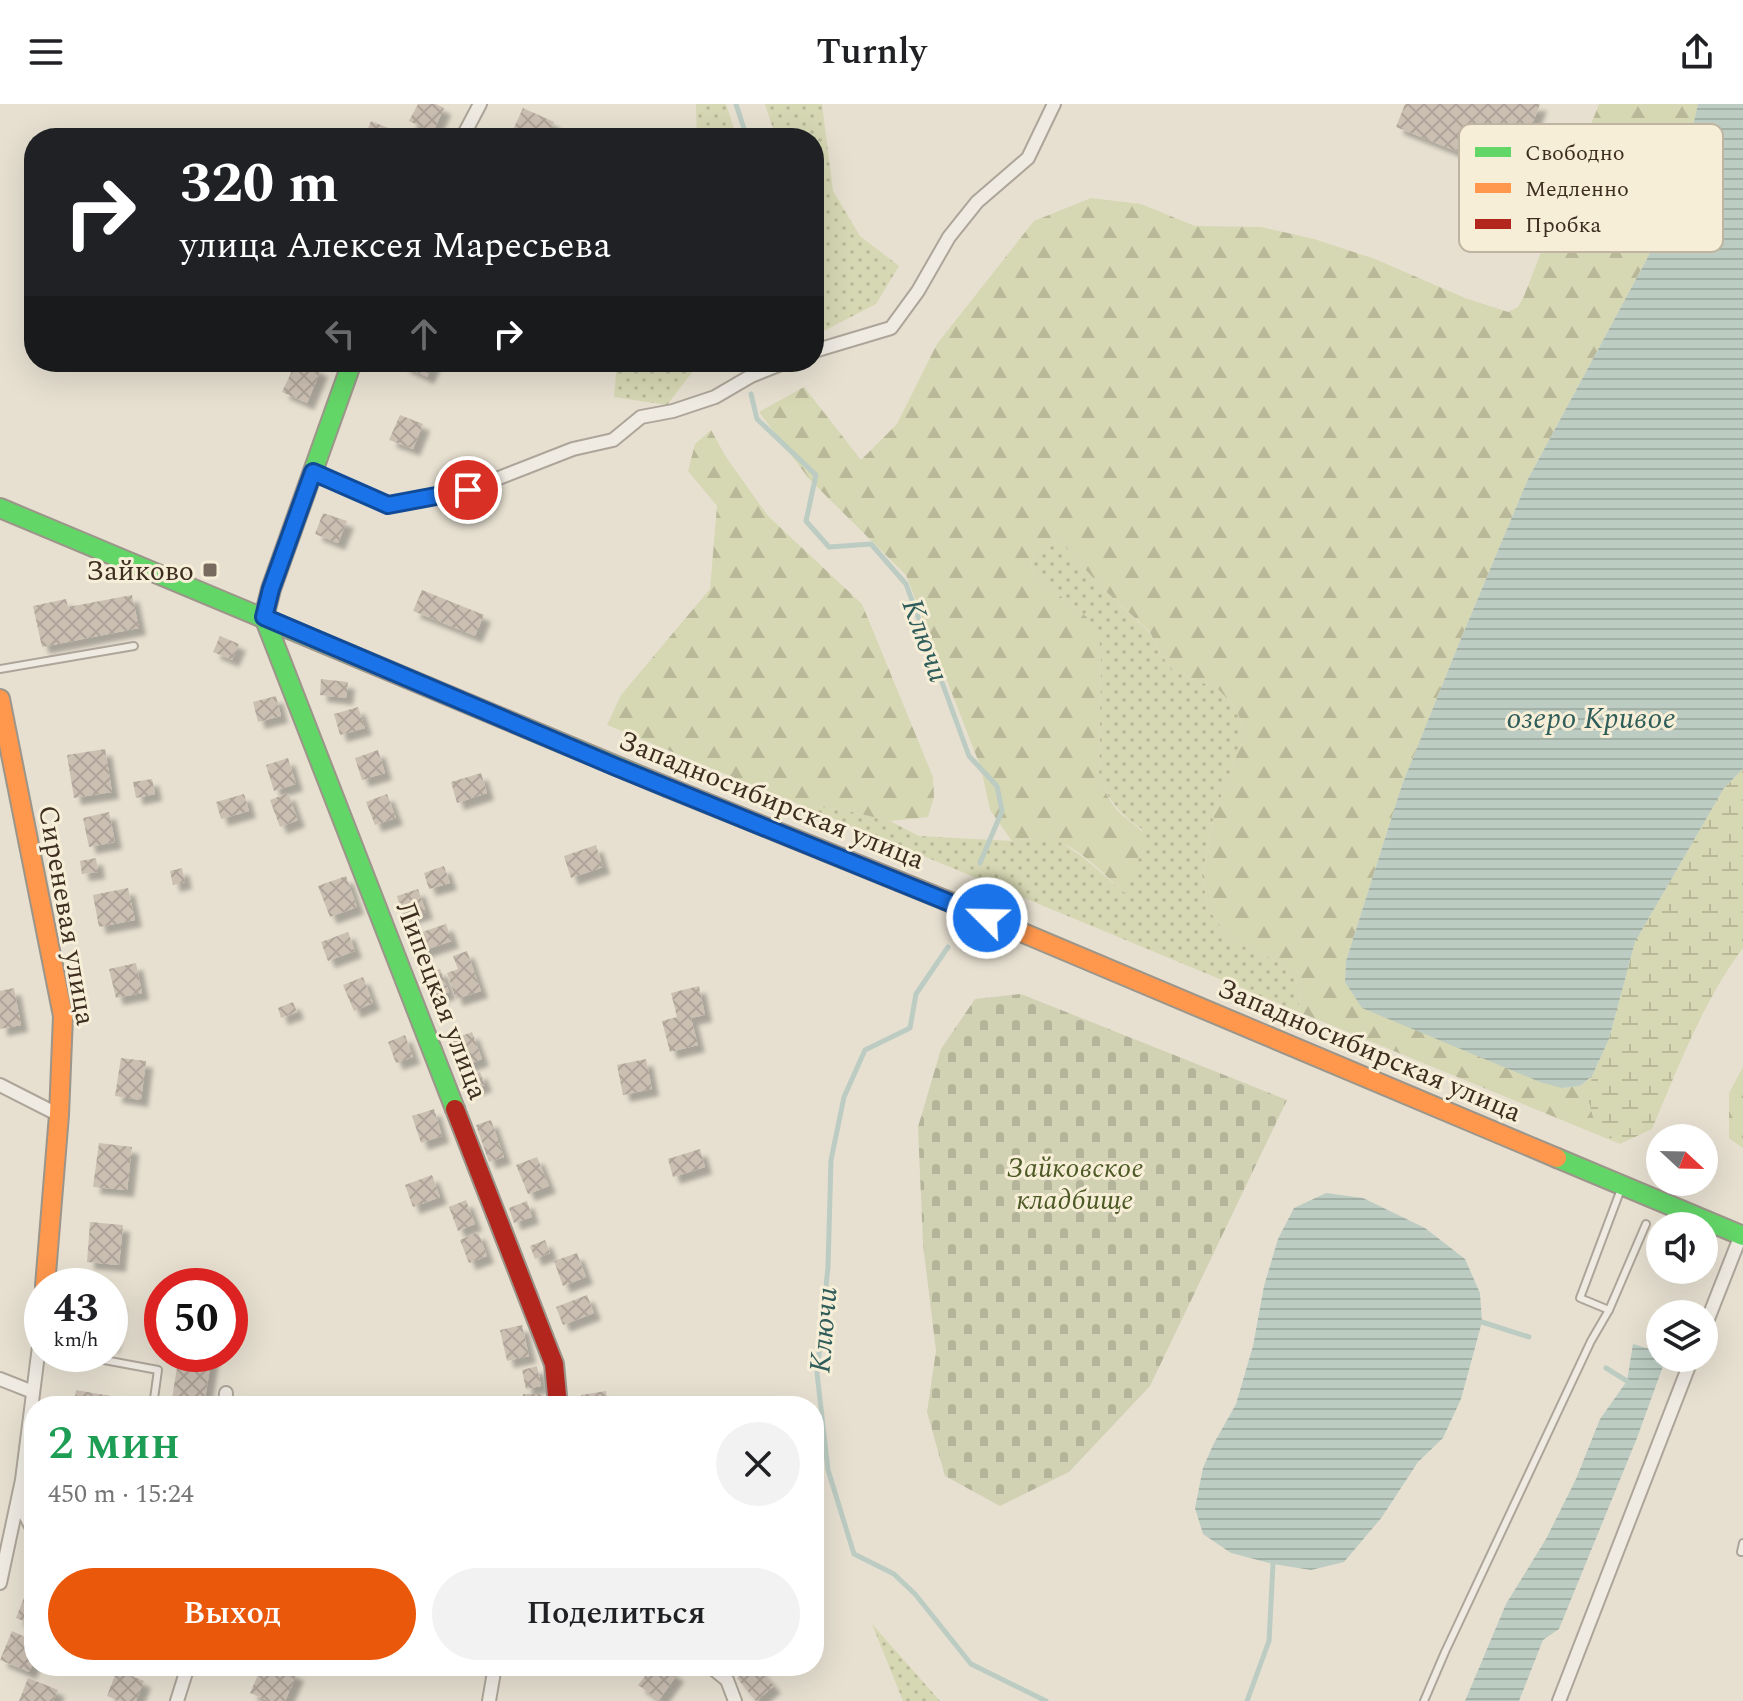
<!DOCTYPE html>
<html lang="ru">
<head>
<meta charset="utf-8">
<style>
  body { margin:0; font-family:Spectral,serif; background:#f2f2f2; color:#202124; height:100vh; display:flex; flex-direction:column; font-size:30px; white-space:nowrap }
  * { box-sizing:border-box; margin:0 }
  p { font-size:26px; color:#757577 }
  .icon { flex:none; width:44px; height:44px; fill:none; stroke:currentColor; stroke-width:2; stroke-linecap:round; stroke-linejoin:round }
  .map { position:relative; flex:1; overflow:hidden }
  .details { position:absolute; left:24px; top:1292px; width:800px; height:280px; display:flex; flex-direction:column; background:#fff; border-radius:32px; box-shadow:0 8px 32px #0002 }
  .details>* { flex:none }
  .guide { position:absolute; left:24px; top:24px; width:800px; height:244px; border-radius:32px; box-shadow:0 8px 32px #0002; background:#202124; color:#fff; overflow:hidden }
  .needle { width:52px; rotate:112deg }
  .buttons { position:absolute; left:1646px; top:1020px; display:grid; gap:16px }
  .buttons a { display:grid; place-items:center; width:72px; height:72px; border-radius:50%; background:#fff; box-shadow:0 8px 32px #0002; font-size:40px }
  .speed { position:absolute; left:24px; top:1164px; display:flex; gap:16px; font-size:40px; font-weight:700; text-align:center }
  .speed>* { display:grid; place-content:center; width:104px; height:104px; border-radius:50%; background:#fff; box-shadow:0 8px 32px #0002; line-height:1 }
  .speed small { font-size:20px; font-weight:400 }
  .speed .limit { border:12px solid #d22; background:#fff; color:#111 }
  .pin { position:absolute; display:grid; place-items:center; width:68px; height:68px; color:#fff; margin:-34px; border:4px solid #fff; border-radius:50%; box-shadow:0 2px 8px #0007 }
  .me { position:absolute; width:88px; margin:-44px; rotate:293deg; stroke-linejoin:round; filter:drop-shadow(0 0 6px #0008) }
  .turn { display:flex; align-items:center; gap:28px; height:168px; padding:0 24px; font-size:36px }
  .turn .icon { width:104px; height:104px; stroke-width:2.5 }
  .turn b { display:block; font-size:56px; line-height:68px }
  .lanes { display:flex; align-items:center; height:76px; padding:0 24px; background:#0003; justify-content:center; gap:40px; direction:ltr }
  .lanes .off { opacity:.35 }
  .round { display:grid; place-items:center; flex:none; width:84px; height:84px; border-radius:42px; background:#f2f2f2 }
  .head { display:flex; align-items:center; justify-content:space-between; height:136px; padding:0 24px }
  h1 { font-size:48px; font-weight:600; line-height:60px; color:#1e9e55 }
  .primary-button { display:flex; gap:16px; margin-top:auto; padding:16px 24px }
  .primary-button a { flex:1; height:92px; border-radius:48px; background:#ea580c; color:#fff; font-size:32px; font-weight:600; line-height:92px; text-align:center }
  .primary-button a+a { background:#f2f2f2; color:#202124 }
  header { display:flex; justify-content:space-between; align-items:center; height:104px; padding:0 24px; background:#fff; font-size:36px; font-weight:600 }
  .map>svg:first-child { display:block }
  .grass { fill:url(#grass-dots) }
  .forest { fill:url(#forest-firs) }
  .wetland { fill:url(#wetland-marsh) }
  .cemetery { fill:url(#cemetery-stones) }
  .water { fill:url(#water-rules) }
  .lines { fill:none; stroke-linecap:round; stroke-linejoin:round }
  .stream { stroke:#bcccc2; stroke-width:5 }
  .building { fill:url(#building-cross-hatch); filter:url(#shadow) }
  .lane-casing { stroke:#ada599; stroke-width:10 }
  .street-casing { stroke:#ada599; stroke-width:16 }
  .fast-casing { stroke:#9c958a; stroke-width:22 }
  .slow-casing { stroke:#9c958a; stroke-width:22 }
  .jam-casing { stroke:#9c958a; stroke-width:22 }
  .lane { stroke:#efebe3; stroke-width:6 }
  .street { stroke:#efebe3; stroke-width:12 }
  .fast { stroke:#63d668; stroke-width:18 }
  .slow { stroke:#ff974d; stroke-width:18 }
  .jam { stroke:#b3261e; stroke-width:18 }
  .route-casing { stroke:#114b97; stroke-width:20 }
  .route { stroke:#1a73e8; stroke-width:14 }
  .poi-dot { fill:#786c5e; stroke:#f7eed8; stroke-width:3 }
  .labels { text-anchor:middle; stroke-width:6; stroke-linejoin:round; paint-order:stroke }
  .poi-label { font-size:28px; fill:#3d2e20; stroke:#f7eed8; text-anchor:end }
  .street-label { font-size:28px; fill:#3d2e20; stroke:#f7eed8 }
  .park-label { font-size:28px; font-style:italic; fill:#4d5a26; stroke:#f7eed8 }
  .water-label { font-size:30px; font-style:italic; fill:#2f5d5a; stroke:#f7eed8 }
  .key { fill:#f7eed8; stroke:#bfb4a1; stroke-width:2 }
  .key-label { font-size:22px; fill:#3d2e20 }
</style>
</head>
<body>
<header><svg class="icon" aria-label="menu" viewBox="0 0 24 24"><path d="M4 6h16M4 12h16M4 18h16"/></svg>Turnly<svg class="icon" aria-label="share" viewBox="0 0 24 24"><path d="M12 15V3M7 8l5-5 5 5M5 13v7h14v-7"/></svg></header>
<div class="map">
<svg width="1743" height="1597" viewBox="0 0 1743 1597">
  <defs>
    <pattern id="grass-dots" width="8" height="8" patternUnits="userSpaceOnUse" patternTransform="scale(2)"><rect width="8" height="8" fill="#d6d7b3"/><path d="M2 2h.1M6 6h.1" fill="none" stroke="#b9b99a" stroke-width="1.8" stroke-linecap="round"/></pattern>
    <pattern id="forest-firs" width="22" height="20" patternUnits="userSpaceOnUse" patternTransform="scale(2)"><rect width="22" height="20" fill="#d6d7b3"/><path d="M5 1l3.5 6h-7zM16 11l3.5 6h-7z" fill="#b9b99a"/></pattern>
    <pattern id="wetland-marsh" width="20" height="14" patternUnits="userSpaceOnUse" patternTransform="scale(2)"><rect width="20" height="14" fill="#d6d7b3"/><path d="M1 5h8M5 5V1M11 12h8M15 12V8" fill="none" stroke="#b9b99a"/></pattern>
    <pattern id="cemetery-stones" width="16" height="16" patternUnits="userSpaceOnUse" patternTransform="scale(2)"><rect width="16" height="16" fill="#d1d1b3"/><path d="M2 7V4a2 2 0 0 1 4 0v3zM10 15v-3a2 2 0 0 1 4 0v3z" fill="#b4b49a"/></pattern>
    <pattern id="water-rules" width="6" height="5" patternUnits="userSpaceOnUse" patternTransform="scale(2)"><rect width="6" height="5" fill="#bcccc2"/><path d="M0 2.5h6" fill="none" stroke="#a2b0a6"/></pattern>
    <pattern id="building-cross-hatch" width="8" height="8" patternUnits="userSpaceOnUse" patternTransform="scale(2)"><rect width="8" height="8" fill="#cbbfb2"/><path d="M0 0l8 8M0 8l8-8" fill="none" stroke="#afa499"/></pattern>
    <filter id="shadow"><feDropShadow dx="7" dy="7" stdDeviation="2" flood-color="#0004"/></filter>
  </defs>
  <rect width="100%" height="100%" fill="#e7e0d1"/>
  <g class="grass">
    <polygon points="696,0 726,0 737,34 697,34"/>
    <polygon points="765,0 822,0 833,87 860,132 899,162 876,200 814,232 814,34 776,34"/>
    <polygon points="617,258 700,258 667,301 614,293"/>
    <path d="M1056,437L1064,441L1101,483L1150,529L1161,551L1174,567L1218,585L1237,605L1244,632L1214,711L1202,771L1208,804L1230,836L1279,858L1293,871L1300,887L1299,908L803,702L840,705L890,717L919,732L1012,737L1043,733L1061,738L1084,754L1125,789L1142,725C1121,710 1108,697 1099,672L1101,547L1088,514L1035,472L1031,462L1033,451Z"/>
    <polygon points="872,1520 940,1597 903,1597"/>
  </g>
  <g class="forest">
    <path d="M1599,0H1698L1682,70L1648,153L1528,375L1460,537L1402,681L1346,857L1345,878L1562,984L1580,982L1592,972C1586,1011 1592,1015 1620,1040L1299,908L1300,887L1293,871L1279,858L1230,836L1208,804L1202,771L1214,711L1244,632L1237,605L1218,585L1174,567L1161,551L1150,528L1101,483L1064,441L1056,437L1033,451L1031,463L1035,472L1088,514L1098,528L1101,547L1099,672C1105,687 1110,700 1122,711C1131,718 1140,723 1146,733L1125,789C1103,770 1074,736 1043,734C1033,733 1021,736 1012,737L990,706L981,664L906,471L810,376L759,308L804,283L861,356L897,320L937,240L1034,117L1091,94L1141,100L1195,122L1261,123L1314,135L1375,155L1465,194L1508,208L1518,203L1524,192Z"/>
    <polygon points="711,326 726,353 768,412 862,500 933,673 934,693 928,713 890,717 840,705 803,702 607,621 621,591 710,485 717,402 688,367 695,340"/>
    <polygon points="1743,963 1743,1044 1729,1034 1729,989"/>
  </g>
  <path class="wetland" d="M1743,665V844C1703,897 1678,964 1652,1025L1620,1040L1594,1017L1588,994L1592,972L1609,935L1635,838L1724,684Z"/>
  <polygon class="cemetery" points="1021,890 1287,996 1150,1282 1069,1368 1000,1402 945,1372 927,1308 936,1247 923,1140 918,1023 941,945 975,895"/>
  <g class="water">
    <polygon points="1698,0 1743,0 1743,665 1724,684 1635,838 1609,935 1592,972 1580,982 1562,984 1540,978 1362,904 1345,878 1346,857 1402,681 1460,537 1528,375 1648,153 1682,70"/>
    <polygon points="1326,1089 1363,1094 1425,1124 1465,1155 1480,1189 1482,1218 1461,1295 1443,1334 1418,1358 1382,1413 1344,1458 1311,1466 1273,1460 1231,1449 1203,1430 1195,1404 1203,1364 1213,1341 1236,1300 1253,1242 1264,1182 1278,1135 1294,1104"/>
    <polygon points="1633,1240 1660,1248 1660,1254 1666,1254 1637,1334 1559,1525 1543,1536 1519,1597 1465,1597 1506,1500 1546,1435 1576,1375 1600,1315 1627,1277"/>
  </g>
  <g class="lines">
    <g class="stream">
      <polyline points="736,0 747,34"/>
      <polyline points="742,258 742,265"/>
      <polyline points="751,290 757,315 816,371 806,417 829,443 871,440 906,480 969,652 997,682 1002,707 980,759"/>
      <polyline points="948,843 916,890 910,924 865,946 844,993 831,1056 828,1163 817,1269 828,1366 854,1450 894,1470 915,1490 971,1560 1046,1597"/>
      <polyline points="1482,1218 1529,1233"/>
      <polyline points="1606,1264 1627,1277"/>
      <polyline points="1247,1597 1269,1537 1273,1460"/>
    </g>
  </g>
  <g class="building">
    <polygon points="418,0 436,0 444,4 433,28 409,17"/>
    <polygon points="1405,0 1540,0 1513,70 1396,23"/>
    <polygon points="523,4 554,18 547,34 525,34 512,28"/>
    <polygon points="371,17 398,28 395,34 364,34"/>
    <polygon points="296,258 304,258 321,266 307,299 282,288"/>
    <polygon points="403,258 434,258 427,273 402,261"/>
    <polygon points="400,311 423,320 413,345 389,336"/>
    <polygon points="323,409 347,417 338,439 315,430"/>
    <polygon points="422,486 484,511 475,532 413,507"/>
    <polygon points="132,491 139,524 42,543 33,502 66,495 68,503"/>
    <polygon points="220,532 239,540 232,556 213,548"/>
    <polygon points="321,575 348,578 346,594 320,591"/>
    <polygon points="276,592 281,612 258,618 253,598"/>
    <polygon points="358,603 365,624 340,631 334,610"/>
    <polygon points="105,645 112,688 74,694 67,651"/>
    <polygon points="378,646 385,669 362,676 355,654"/>
    <polygon points="288,654 296,680 274,687 266,661"/>
    <polygon points="481,669 487,689 457,699 451,678"/>
    <polygon points="152,675 155,690 136,694 133,678"/>
    <polygon points="288,689 298,716 280,723 270,696"/>
    <polygon points="244,690 249,707 221,715 216,698"/>
    <polygon points="387,690 396,714 375,721 366,698"/>
    <polygon points="109,708 115,738 89,743 83,714"/>
    <polygon points="596,741 603,763 571,774 564,752"/>
    <polygon points="96,754 98,768 82,770 80,757"/>
    <polygon points="444,762 450,779 429,785 424,769"/>
    <polygon points="182,764 185,778 173,781 170,767"/>
    <polygon points="346,772 357,803 330,813 318,782"/>
    <polygon points="128,784 135,816 99,823 93,791"/>
    <polygon points="418,785 426,808 404,815 397,792"/>
    <polygon points="446,820 452,837 419,848 413,831"/>
    <polygon points="348,828 355,847 328,857 321,838"/>
    <polygon points="467,847 481,887 456,895 447,869 458,865 453,852"/>
    <polygon points="136,859 142,889 116,894 109,865"/>
    <polygon points="440,865 449,888 436,893 427,869"/>
    <polygon points="363,873 373,899 354,907 343,881"/>
    <polygon points="699,882 705,911 691,914 698,941 670,948 662,917 677,913 671,889"/>
    <polygon points="14,884 21,921 0,925 0,887"/>
    <polygon points="293,898 297,908 281,914 278,904"/>
    <polygon points="472,928 482,955 458,964 448,937"/>
    <polygon points="405,931 413,953 396,959 388,938"/>
    <polygon points="121,954 146,957 141,996 115,992"/>
    <polygon points="646,955 652,985 623,991 617,961"/>
    <polygon points="480,968 485,981 469,986 465,973"/>
    <polygon points="434,1005 442,1032 421,1039 412,1012"/>
    <polygon points="491,1016 504,1053 489,1058 476,1021"/>
    <polygon points="99,1039 132,1043 127,1086 93,1083"/>
    <polygon points="700,1045 705,1063 673,1073 668,1055"/>
    <polygon points="537,1053 549,1082 528,1090 516,1061"/>
    <polygon points="432,1071 440,1093 413,1103 405,1081"/>
    <polygon points="466,1096 475,1120 458,1127 449,1103"/>
    <polygon points="527,1097 532,1113 514,1119 509,1104"/>
    <polygon points="90,1118 123,1121 119,1161 87,1158"/>
    <polygon points="478,1128 487,1152 469,1159 460,1136"/>
    <polygon points="545,1136 550,1149 535,1155 530,1142"/>
    <polygon points="577,1149 586,1173 563,1182 554,1157"/>
    <polygon points="587,1191 594,1209 563,1221 556,1203"/>
    <polygon points="110,1196 119,1197 112,1243 110,1243"/>
    <polygon points="522,1221 529,1252 507,1257 500,1226"/>
    <polygon points="179,1250 212,1250 204,1302 171,1302"/>
    <polygon points="537,1262 541,1282 526,1285 522,1266"/>
    <polygon points="76,1286 128,1295 127,1302 74,1302"/>
    <polygon points="606,1287 608,1302 583,1302 581,1291"/>
    <rect x="523" y="1290" width="20" height="12"/>
    <polygon points="30,1479 34,1480 34,1521 16,1514"/>
    <polygon points="12,1527 34,1537 34,1557 29,1568 0,1556"/>
    <polygon points="262,1562 280,1562 297,1570 285,1597 269,1597 250,1589"/>
    <polygon points="653,1562 665,1562 677,1571 659,1596 638,1581"/>
    <polygon points="751,1562 756,1562 774,1582 756,1597 737,1574"/>
    <polygon points="117,1566 144,1577 136,1597 119,1597 107,1592"/>
    <polygon points="28,1574 58,1586 53,1597 19,1597"/>
  </g>
  <g class="lines">
    <defs>
      <g id="lane">
        <polyline points="0,565 134,542"/>
        <polyline points="1609,1206 1580,1194 1621,1085"/>
        <polyline points="72,1250 158,1266 153,1302"/>
        <polyline points="1743,1439 1741,1448 1743,1448"/>
        <polyline points="1424,1597 1445,1548 1591,1237 1609,1206 1646,1120"/>
      </g>
      <g id="street">
        <polyline points="462,34 480,0"/>
        <polyline points="814,247 891,224 918,187 949,133 977,98 1028,54 1054,0"/>
        <polyline points="313,368 388,401 468,386 573,345 613,336 641,313 673,307 715,293 751,272 786,258"/>
        <polyline points="0,981 59,1011"/>
        <polyline points="1704,1225 1741,1131"/>
        <polyline points="0,1275 33,1288"/>
        <polyline points="225,1302 226,1289"/>
        <polyline points="18,1397 34,1428"/>
        <polyline points="0,1479 22,1376 42,1219"/>
        <polyline points="710,1562 727,1576 735,1597"/>
        <polyline points="177,1597 188,1562"/>
        <polyline points="489,1597 495,1562"/>
        <polyline points="1559,1597 1692,1254"/>
      </g>
      <g id="fast">
        <polyline points="352,258 271,485 264,513 455,1005"/>
        <polyline points="0,404 667,683"/>
        <polyline points="1557,1054 1743,1132"/>
      </g>
      <g id="slow">
        <polyline points="0,595 63,912 59,1011 45,1182"/>
        <polyline points="945,796 1557,1054"/>
      </g>
      <g id="jam">
        <polyline points="667,683 945,796"/>
        <polyline points="455,1005 554,1260 558,1302"/>
      </g>
    </defs>
    <use href="#lane" class="lane-casing"/>
    <use href="#street" class="street-casing"/>
    <use href="#fast" class="fast-casing"/>
    <use href="#slow" class="slow-casing"/>
    <use href="#jam" class="jam-casing"/>
    <use href="#lane" class="lane"/>
    <use href="#street" class="street"/>
    <use href="#fast" class="fast"/>
    <use href="#slow" class="slow"/>
    <use href="#jam" class="jam"/>
  </g>
  <g class="lines">
    <defs>
      <polyline id="route" points="468,386 388,401 313,368 271,485 264,513 614,662 987,814"/>
    </defs>
    <use href="#route" class="route-casing"/>
    <use href="#route" class="route"/>
  </g>
  <rect class="poi-dot" x="202" y="458" width="16" height="16" rx="4"/>
  <g class="labels">
    <g class="poi-label">
      <text x="194" y="476">Зайково</text>
    </g>
    <g class="street-label">
      <text transform="translate(772 695) rotate(22)" y="10">Западносибирская улица</text>
      <text transform="translate(68 811) rotate(80)" y="10">Сиреневая улица</text>
      <text transform="translate(443 896) rotate(69)" y="10">Липецкая улица</text>
      <text transform="translate(1370 945) rotate(23)" y="10">Западносибирская улица</text>
    </g>
    <g class="park-label">
      <text x="1075" y="1073">Зайковское<tspan x="1075" dy="32">кладбище</tspan></text>
    </g>
    <g class="water-label">
      <text transform="translate(926 536) rotate(70)" y="10">Ключи</text>
      <text x="1591" y="624">озеро Кривое</text>
      <text transform="translate(823 1226) rotate(-85)" y="10">Ключи</text>
    </g>
  </g>
  <rect x="1459" y="20" width="264" height="128" rx="12" class="key"/>
  <rect x="1475" y="43" width="36" height="10" fill="#63d668"/>
  <rect x="1475" y="79" width="36" height="10" fill="#ff974d"/>
  <rect x="1475" y="115" width="36" height="10" fill="#b3261e"/>
  <g class="key-label">
    <text x="1525" y="56">Свободно</text>
    <text x="1525" y="92">Медленно</text>
    <text x="1525" y="128">Пробка</text>
  </g>
</svg>
<div class="buttons">
<a><svg class="needle" viewBox="-14 -14 28 28"><path d="M0-13l5 13h-10z" fill="#e53935"/><path d="M0 13l5-13h-10z" fill="#757577"/></svg></a>
<a><svg class="icon" aria-label="sound" viewBox="0 0 24 24"><path d="M4 9h4l5-4v14l-5-4H4zM17 9q2 3 0 6"/></svg></a>
<a><svg class="icon" aria-label="layers" viewBox="0 0 24 24"><path d="M12 4l9 5-9 5-9-5zM3 14l9 5 9-5"/></svg></a>
</div>
<div class="speed"><div>43<small>km/h</small></div><div class="limit">50</div></div>
<div class="pin" style="left:468px;top:386px;background:#d93025"><svg class="icon" aria-label="arrive" viewBox="0 0 24 24"><path d="M6 21V4h12l-3 4 3 4H6"/></svg></div>
<svg class="me" style="left:987px;top:814px" viewBox="-20 -20 40 40"><circle r="17" fill="#1a73e8" stroke="#fff" stroke-width="3"/><path d="M0-11L8 9 0 5-8 9z" fill="#fff"/></svg>
<div class="guide">
<div class="turn"><svg class="icon" aria-label="right" viewBox="0 0 24 24"><path d="M7 20v-9h11M14 6l5 5-5 5"/></svg><div><b>320 m</b>улица Алексея Маресьева</div></div>
<div class="lanes"><svg class="icon off" aria-label="left" viewBox="0 0 24 24"><path d="M17 20v-9H6M10 6l-5 5 5 5"/></svg><svg class="icon off" aria-label="ahead" viewBox="0 0 24 24"><path d="M12 20V5M6 11l6-6 6 6"/></svg><svg class="icon" aria-label="right" viewBox="0 0 24 24"><path d="M7 20v-9h11M14 6l5 5-5 5"/></svg></div>
</div>
<section class="details">
<div class="head"><div><h1>2 мин</h1><p>450 m · 15:24</p></div><a class="round"><svg class="icon" aria-label="close" viewBox="0 0 24 24"><path d="M6 6l12 12M18 6L6 18"/></svg></a></div>
<div class="primary-button"><a>Выход</a><a>Поделиться</a></div>
</section>
</div>
</body>
</html>
